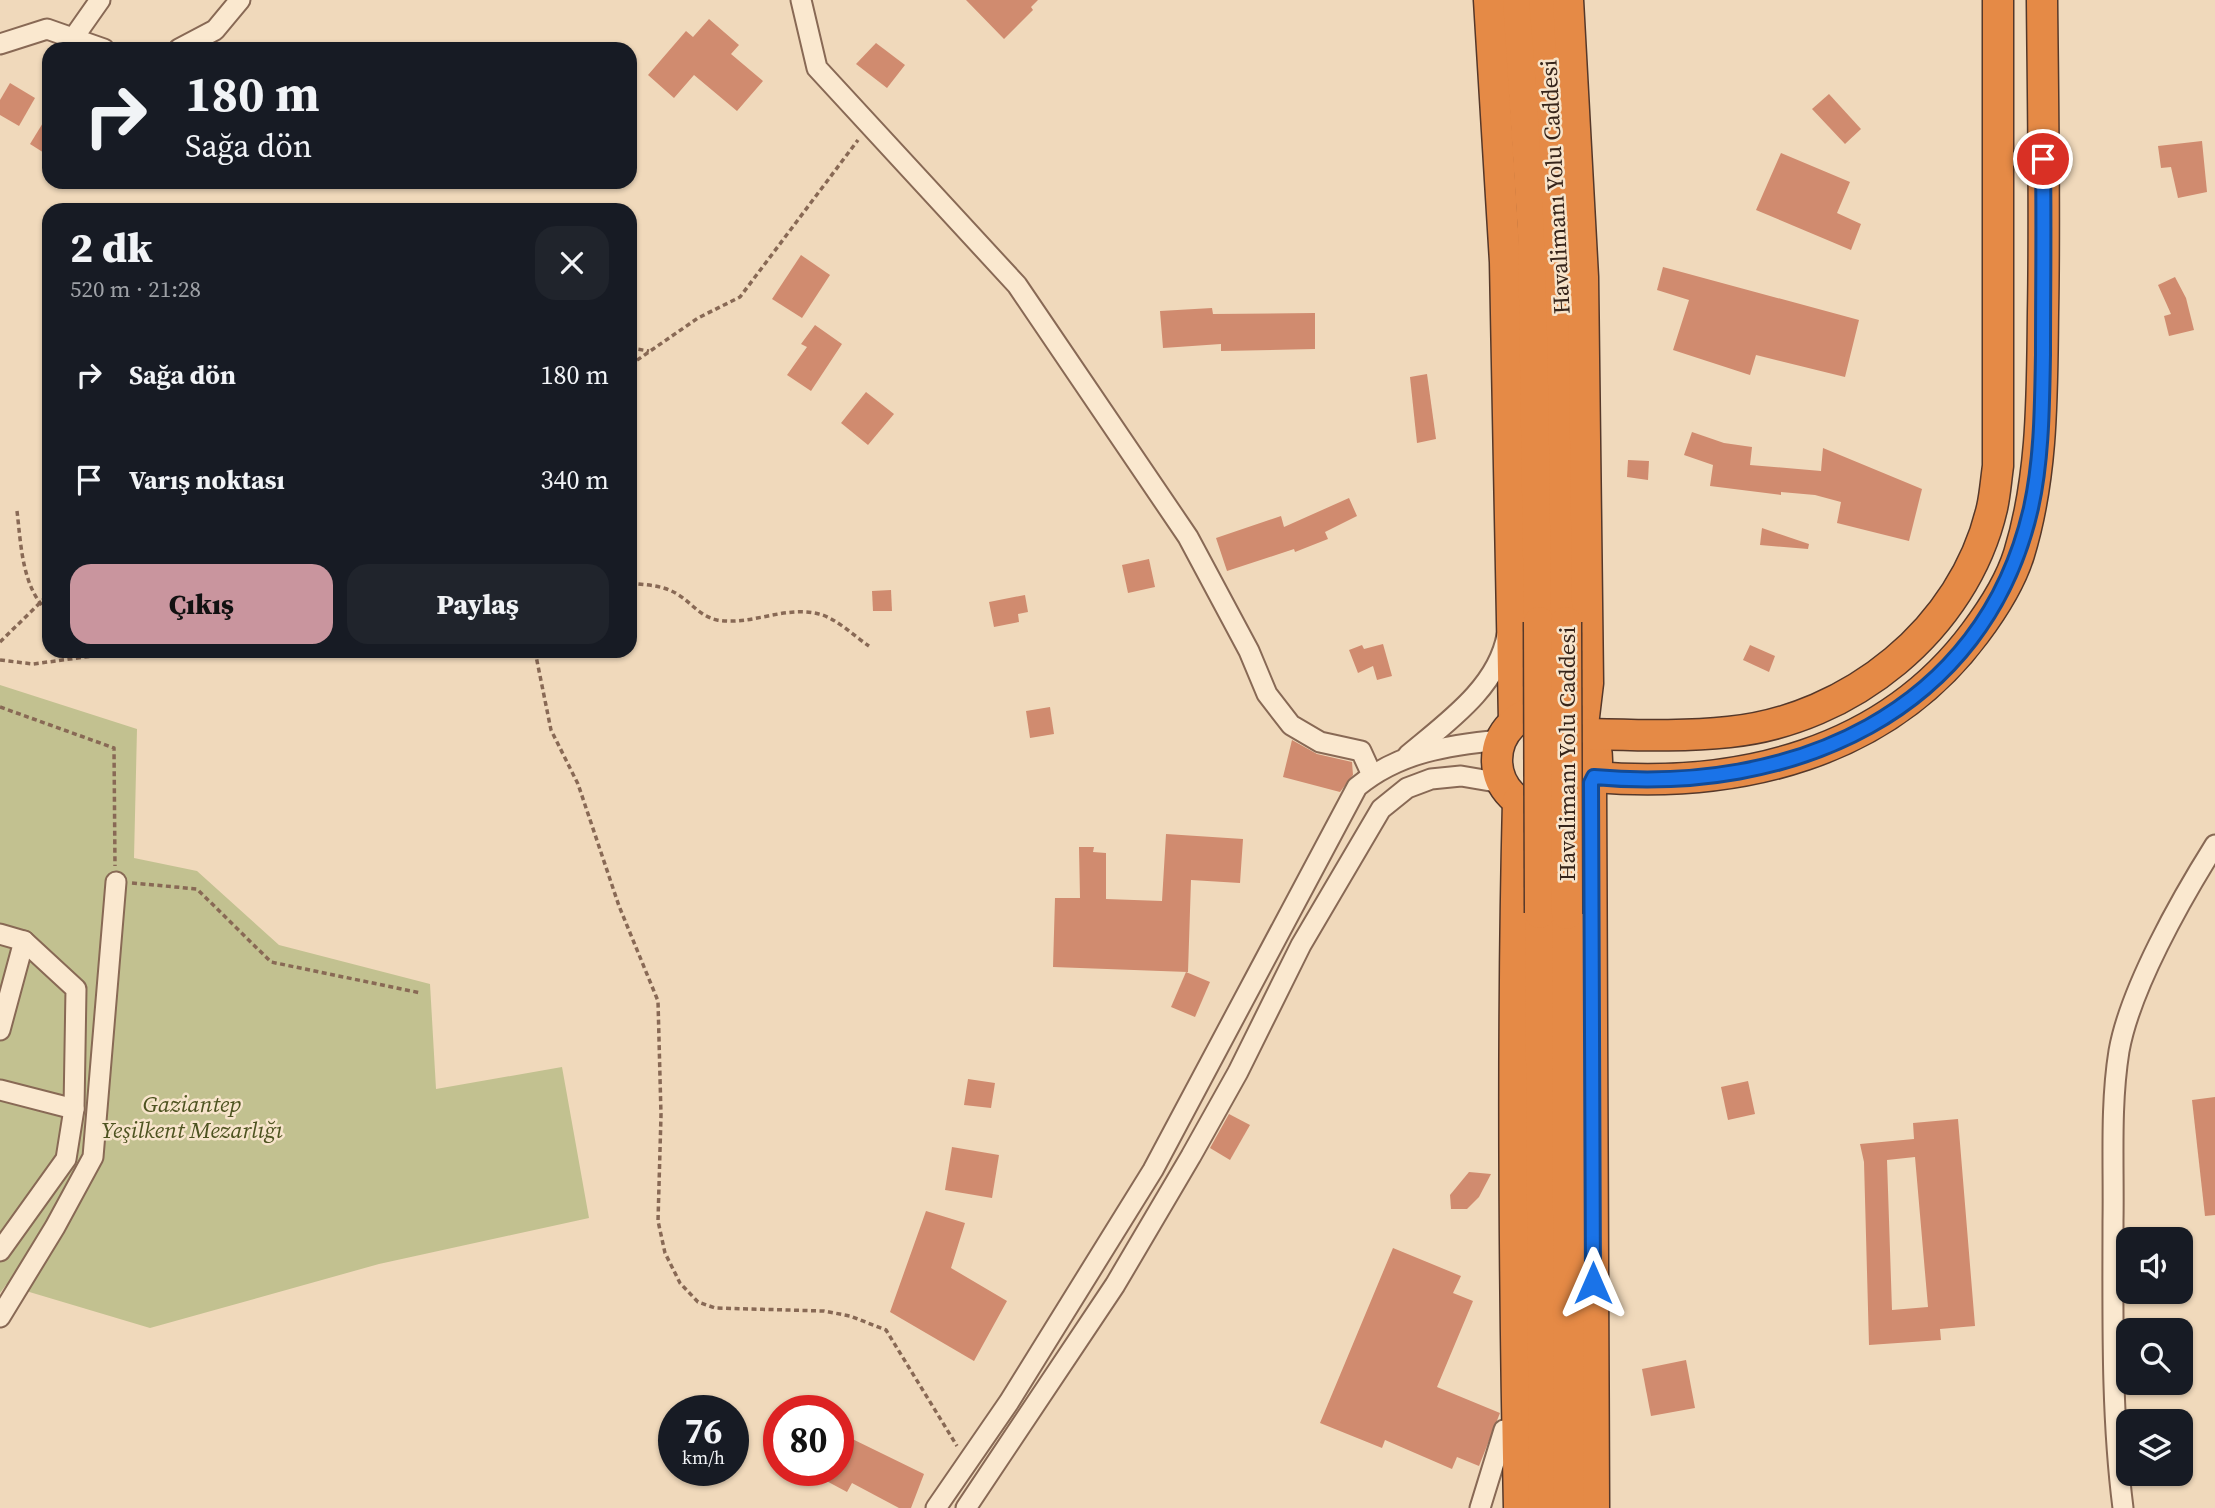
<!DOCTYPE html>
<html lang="tr">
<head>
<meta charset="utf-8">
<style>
  body { margin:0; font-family:"Source Serif 4",serif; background:#20242c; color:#f1f3f6; height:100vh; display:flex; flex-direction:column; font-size:26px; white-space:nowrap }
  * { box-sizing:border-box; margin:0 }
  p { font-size:23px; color:#9ea1a6 }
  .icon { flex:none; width:38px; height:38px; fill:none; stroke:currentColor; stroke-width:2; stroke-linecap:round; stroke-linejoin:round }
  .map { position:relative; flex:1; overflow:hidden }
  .details { position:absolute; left:42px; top:203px; width:595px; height:455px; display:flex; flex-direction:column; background:#171b24; border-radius:21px; box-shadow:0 2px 5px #0004 }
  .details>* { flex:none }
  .top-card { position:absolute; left:42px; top:42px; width:595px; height:147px; border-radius:21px; box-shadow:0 2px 5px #0004; background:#171b24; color:#f1f3f6; overflow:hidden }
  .buttons { position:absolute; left:2116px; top:1227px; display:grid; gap:14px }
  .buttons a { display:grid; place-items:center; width:77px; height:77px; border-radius:14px; background:#171b24; box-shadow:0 2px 5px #0004; font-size:35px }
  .speed { position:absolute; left:658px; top:1395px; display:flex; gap:14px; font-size:35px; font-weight:700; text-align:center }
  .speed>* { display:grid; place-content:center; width:91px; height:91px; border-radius:50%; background:#171b24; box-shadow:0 2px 5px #0004; line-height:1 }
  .speed small { font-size:18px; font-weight:400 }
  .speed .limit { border:10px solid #d22; background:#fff; color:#111 }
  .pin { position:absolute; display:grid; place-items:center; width:60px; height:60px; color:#fff; margin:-30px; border:4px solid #fff; border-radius:50%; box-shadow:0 2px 7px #0007 }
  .me { position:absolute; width:77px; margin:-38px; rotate:0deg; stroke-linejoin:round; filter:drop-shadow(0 0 5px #0008) }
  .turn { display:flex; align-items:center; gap:24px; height:147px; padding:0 28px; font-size:32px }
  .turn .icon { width:91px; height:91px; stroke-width:2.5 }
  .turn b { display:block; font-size:49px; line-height:60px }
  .round { display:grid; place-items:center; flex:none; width:74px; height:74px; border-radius:21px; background:#20242c }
  .overview { display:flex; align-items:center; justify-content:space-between; height:119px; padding:0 28px }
  h1 { font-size:42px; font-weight:800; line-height:52px }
  .primary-button { display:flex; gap:14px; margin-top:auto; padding:14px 28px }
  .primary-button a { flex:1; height:80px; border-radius:21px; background:#c9959e; color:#111; font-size:28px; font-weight:800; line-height:80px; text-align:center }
  .primary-button a+a { background:#20242c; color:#f1f3f6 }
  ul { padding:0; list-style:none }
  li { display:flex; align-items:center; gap:21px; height:105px; padding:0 28px }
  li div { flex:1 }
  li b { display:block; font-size:26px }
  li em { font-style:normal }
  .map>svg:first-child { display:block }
  .cemetery { fill:#c2c190 }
  .building { fill:#d08b6f; fill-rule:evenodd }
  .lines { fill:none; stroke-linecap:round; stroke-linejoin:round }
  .minor-casing { stroke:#886955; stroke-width:23 }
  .highway-casing { stroke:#55382a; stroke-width:33 }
  .path { stroke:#886955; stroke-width:3.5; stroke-dasharray:5 3.5; stroke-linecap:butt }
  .minor { stroke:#fae8cf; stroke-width:19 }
  .highway { stroke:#e58a46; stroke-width:30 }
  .highway-bridge-casing { stroke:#55382a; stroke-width:33; stroke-linecap:butt }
  .highway-bridge { stroke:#e58a46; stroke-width:30 }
  .route-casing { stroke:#114b97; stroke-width:18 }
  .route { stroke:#1a73e8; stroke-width:12 }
  .labels { text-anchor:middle; stroke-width:5; stroke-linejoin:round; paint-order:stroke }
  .street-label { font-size:23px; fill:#36241a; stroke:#f7e4cb }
  .park-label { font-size:23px; font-style:italic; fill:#4d5320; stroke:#f7e4cb }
</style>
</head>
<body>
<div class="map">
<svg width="2215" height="1508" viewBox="0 0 2215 1508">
  <rect width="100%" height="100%" fill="#f0d9bb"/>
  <polygon class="cemetery" points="0,685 137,729 134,858 197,871 279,945 430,984 436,1089 562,1067 589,1218 379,1264 150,1328 6,1285 0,1293"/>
  <g class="building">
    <polygon points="966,0 1038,0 1031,7 1033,10 1004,39"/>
    <polygon points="709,19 739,45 731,54 763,81 737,111 694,75 674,98 648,75 686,31 693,37"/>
    <polygon points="876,43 905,65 887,88 856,64"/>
    <polygon points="10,83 35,98 19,126 0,115 0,100"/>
    <polygon points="1829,94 1861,129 1845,144 1812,109"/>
    <polygon points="49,113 49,156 30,144"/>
    <polygon points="2202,141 2207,192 2178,198 2171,167 2161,168 2158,146"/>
    <polygon points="1781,153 1850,182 1837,213 1861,224 1851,250 1756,210"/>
    <polygon points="801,255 830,275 802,318 772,299"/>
    <polygon points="1663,267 1859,320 1845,377 1756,355 1750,375 1673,350 1689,300 1657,290"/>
    <polygon points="2175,277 2186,298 2194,330 2169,336 2164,316 2171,314 2158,285"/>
    <polygon points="1212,308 1213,314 1315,313 1315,349 1221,351 1221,344 1163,348 1160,311"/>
    <polygon points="815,325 842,344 811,391 787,375 807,347 801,344"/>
    <polygon points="1427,374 1436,439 1417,443 1410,377"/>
    <polygon points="866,392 894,414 868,445 841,423"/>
    <polygon points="1692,432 1724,443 1752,447 1750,465 1821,471 1823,448 1922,489 1909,541 1837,523 1841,502 1815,495 1781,492 1781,495 1710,486 1713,465 1684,455"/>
    <polygon points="1628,460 1649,461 1648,480 1627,477"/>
    <polygon points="1349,498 1357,516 1325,532 1328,539 1295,552 1294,549 1227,571 1216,538 1281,516 1284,527"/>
    <polygon points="1762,528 1809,544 1808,549 1760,545"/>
    <polygon points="1149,559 1155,587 1128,593 1122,565"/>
    <polygon points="891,590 892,611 873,611 872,591"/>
    <polygon points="1025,595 1028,612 1018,614 1019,622 994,627 989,602"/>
    <polygon points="1383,644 1392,676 1377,680 1373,666 1358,673 1349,650 1362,645 1364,649"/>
    <polygon points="1750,645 1775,656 1769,672 1743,660"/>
    <polygon points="1050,707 1054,734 1030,738 1026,711"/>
    <polygon points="1292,740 1317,754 1352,762 1353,775 1340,792 1283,777"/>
    <polygon points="1166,834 1243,839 1240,883 1191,880 1188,972 1053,967 1055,898 1080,898 1079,847 1094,847 1093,852 1106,853 1106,899 1162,901"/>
    <polygon points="1186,972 1210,982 1195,1017 1171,1007"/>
    <polygon points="968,1079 995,1083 991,1108 964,1105"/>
    <polygon points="1748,1081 1755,1114 1728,1120 1721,1087"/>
    <polygon points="2215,1097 2215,1215 2205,1216 2192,1100"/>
    <polygon points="1229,1114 1250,1125 1230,1160 1210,1148"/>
    <path d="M1958,1119L1975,1326L1940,1329L1941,1340L1869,1345L1864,1162L1860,1144L1914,1139L1913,1123ZM1915,1157L1928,1307L1892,1310L1887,1160Z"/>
    <polygon points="952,1147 999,1155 992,1198 945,1190"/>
    <polygon points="1469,1172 1491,1174 1479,1197 1467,1209 1451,1209 1450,1195"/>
    <polygon points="926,1211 965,1223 951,1268 1007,1301 974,1361 890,1312"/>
    <polygon points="1393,1248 1461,1276 1453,1293 1473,1301 1437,1387 1500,1413 1479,1466 1457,1457 1452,1469 1385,1440 1382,1448 1320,1423"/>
    <polygon points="1686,1360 1695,1408 1651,1416 1642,1369"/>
    <polygon points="838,1432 924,1474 911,1508 899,1508 852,1483 847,1492 806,1470 838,1470"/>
  </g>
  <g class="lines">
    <defs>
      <g id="minor">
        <polyline points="801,0 817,68 1017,285 1188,537 1249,651 1267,694 1291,725 1320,742 1361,751 1372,775"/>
        <polyline points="74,37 100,0"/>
        <polyline points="0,44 47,29 104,49"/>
        <polyline points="179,49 215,30 240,0"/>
        <path d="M1408,755C1446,723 1498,687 1507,635"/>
        <polyline points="0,934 24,941 76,989 74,1109 66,1159 0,1251"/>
        <polyline points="0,1030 24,941"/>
        <polyline points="0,1090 74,1109"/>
        <polyline points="0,1317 55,1227 93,1157 116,882"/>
        <path d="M936,1508L1009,1402L1153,1170L1357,787C1399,752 1449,745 1501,740"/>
        <polyline points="966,1508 1115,1285 1191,1156 1238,1072 1301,945 1381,809 1407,788 1431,779 1461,776 1502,783"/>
        <polyline points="1480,1508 1504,1430"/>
        <path d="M2123,1508C2111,1414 2113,1316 2113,1221C2114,1165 2110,1107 2119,1051C2130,989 2181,899 2215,845"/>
      </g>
      <g id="highway">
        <polyline points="1489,0 1505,262 1514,722"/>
        <polyline points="1518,0 1533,233 1539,622"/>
        <path d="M1544,0C1563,207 1564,414 1566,622"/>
        <polyline points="1568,0 1583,277 1588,683 1583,725"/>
        <circle cx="1547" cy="760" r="50"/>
        <path d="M1590,734C1636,735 1683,737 1729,732C1850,720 1964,629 1992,508C1995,495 1996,480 1998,466V0"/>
        <path d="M1594,777C1739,789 1885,754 1975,633C1993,609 2010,583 2019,554C2043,476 2042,394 2043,313C2045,209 2043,104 2042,0"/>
        <polyline points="1591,783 1594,1508"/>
        <path d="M1518,801C1512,1037 1514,1272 1519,1508"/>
        <polyline points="1540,913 1544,1508"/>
        <polyline points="1567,914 1569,1508"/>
      </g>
    </defs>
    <use href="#minor" class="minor-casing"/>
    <use href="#highway" class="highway-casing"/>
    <g class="path">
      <polyline points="630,348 649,351"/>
      <polyline points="630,365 698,318 740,297 858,140"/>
      <path d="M17,511C21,544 22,590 49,612"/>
      <path d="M630,583C646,585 663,585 677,594C691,602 699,616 717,620C751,626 786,605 819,614C836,618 854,636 869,646"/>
      <polyline points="0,642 49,594"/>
      <polyline points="535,651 551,730 578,784 619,906 658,1001 661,1115 658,1221 665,1253 680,1283 698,1302 715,1308 824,1311 850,1316 886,1330 957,1446"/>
      <polyline points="0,660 33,664 130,651"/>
      <polyline points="0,707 114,748 115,866"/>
      <polyline points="132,883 197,889 271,962 421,993"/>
    </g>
    <use href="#minor" class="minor"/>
    <use href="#highway" class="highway"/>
    <defs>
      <g id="highway-bridge">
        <polyline points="1539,622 1540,913"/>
        <polyline points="1566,622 1567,914"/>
      </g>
    </defs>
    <use href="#highway-bridge" class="highway-bridge-casing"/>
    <use href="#highway-bridge" class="highway-bridge"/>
  </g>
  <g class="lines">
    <defs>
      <path id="route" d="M1593,1283L1591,783L1594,777C1791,795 1984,714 2031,508C2042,458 2042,405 2043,355C2043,290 2044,225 2043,159"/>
    </defs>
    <use href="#route" class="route-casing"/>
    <use href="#route" class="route"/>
  </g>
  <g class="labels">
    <g class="street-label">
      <text transform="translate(1555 187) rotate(-93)" y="8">Havalimanı Yolu Caddesi</text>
      <text transform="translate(1567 754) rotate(-90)" y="8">Havalimanı Yolu Caddesi</text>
    </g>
    <g class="park-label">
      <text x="192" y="1112">Gaziantep<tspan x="192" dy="26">Yeşilkent Mezarlığı</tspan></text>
    </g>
  </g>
</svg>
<div class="buttons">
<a><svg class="icon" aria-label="sound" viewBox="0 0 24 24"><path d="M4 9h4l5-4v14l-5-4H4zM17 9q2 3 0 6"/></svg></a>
<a><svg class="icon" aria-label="search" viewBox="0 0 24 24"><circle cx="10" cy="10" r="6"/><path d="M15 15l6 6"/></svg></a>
<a><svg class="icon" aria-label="layers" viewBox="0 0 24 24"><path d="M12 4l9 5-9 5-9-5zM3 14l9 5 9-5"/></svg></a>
</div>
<div class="speed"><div>76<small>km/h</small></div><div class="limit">80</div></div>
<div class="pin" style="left:2043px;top:159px;background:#d93025"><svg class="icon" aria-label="arrive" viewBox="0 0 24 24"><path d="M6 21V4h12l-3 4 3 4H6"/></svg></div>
<svg class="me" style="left:1593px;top:1283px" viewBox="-20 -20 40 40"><path d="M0-17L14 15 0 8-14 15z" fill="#1a73e8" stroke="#fff" stroke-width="4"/></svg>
<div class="top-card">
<div class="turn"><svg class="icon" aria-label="right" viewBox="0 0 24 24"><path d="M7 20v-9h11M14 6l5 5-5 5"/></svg><div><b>180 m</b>Sağa dön</div></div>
</div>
<section class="details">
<div class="overview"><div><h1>2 dk</h1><p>520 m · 21:28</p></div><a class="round"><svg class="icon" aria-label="close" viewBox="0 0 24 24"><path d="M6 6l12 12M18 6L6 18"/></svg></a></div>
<ul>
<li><svg class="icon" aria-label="right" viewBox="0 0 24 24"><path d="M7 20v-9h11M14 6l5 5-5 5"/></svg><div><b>Sağa dön</b></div><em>180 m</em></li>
<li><svg class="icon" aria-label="arrive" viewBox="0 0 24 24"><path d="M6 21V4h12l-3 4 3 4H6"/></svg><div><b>Varış noktası</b></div><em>340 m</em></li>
</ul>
<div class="primary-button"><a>Çıkış</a><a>Paylaş</a></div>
</section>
</div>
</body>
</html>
